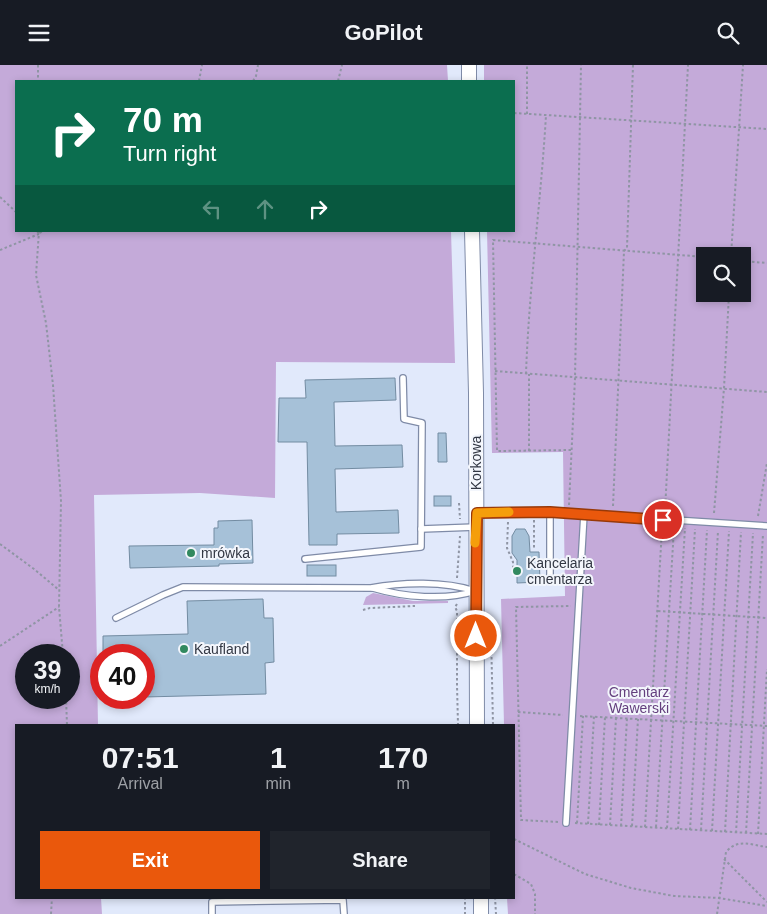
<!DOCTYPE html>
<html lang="en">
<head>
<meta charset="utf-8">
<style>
  body { margin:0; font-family:Arial,sans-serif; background:#20242c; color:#f1f3f6; height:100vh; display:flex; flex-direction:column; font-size:19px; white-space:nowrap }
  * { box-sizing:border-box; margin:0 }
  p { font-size:16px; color:#9ea1a6 }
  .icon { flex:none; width:28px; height:28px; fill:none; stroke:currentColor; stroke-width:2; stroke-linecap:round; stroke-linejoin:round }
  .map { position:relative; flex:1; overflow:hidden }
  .details { position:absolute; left:15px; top:659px; width:500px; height:175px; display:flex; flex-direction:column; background:#171b24; border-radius:0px; box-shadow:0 2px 8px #0003 }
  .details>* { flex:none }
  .hud { position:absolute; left:15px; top:15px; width:500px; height:152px; border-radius:0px; box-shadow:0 2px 8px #0003; background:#0b6e4f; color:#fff; overflow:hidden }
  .fabs { position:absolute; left:696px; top:182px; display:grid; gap:10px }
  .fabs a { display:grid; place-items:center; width:55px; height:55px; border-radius:0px; background:#171b24; box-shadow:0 2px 8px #0003; font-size:25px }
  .speed { position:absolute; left:15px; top:579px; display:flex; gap:10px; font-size:25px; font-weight:700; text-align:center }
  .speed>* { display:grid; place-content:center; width:65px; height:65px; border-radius:50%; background:#171b24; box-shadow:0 2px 8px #0003; line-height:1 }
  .speed small { font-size:12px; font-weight:400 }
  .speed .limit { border:8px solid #d22; background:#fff; color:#111 }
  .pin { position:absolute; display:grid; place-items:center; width:42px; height:42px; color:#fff; margin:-21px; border:2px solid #fff; border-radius:50%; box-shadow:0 1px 5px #0007 }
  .me { position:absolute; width:55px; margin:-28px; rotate:0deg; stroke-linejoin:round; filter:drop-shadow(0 0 4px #0008) }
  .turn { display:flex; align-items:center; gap:18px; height:105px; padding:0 25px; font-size:22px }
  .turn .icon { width:65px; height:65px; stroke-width:2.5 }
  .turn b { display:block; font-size:35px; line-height:42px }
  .lanes { display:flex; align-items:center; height:48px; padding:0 25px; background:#0003; justify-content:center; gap:25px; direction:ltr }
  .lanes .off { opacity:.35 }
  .eta { display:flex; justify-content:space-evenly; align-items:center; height:85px; text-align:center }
  .eta b { font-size:30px; font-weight:700; line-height:35px }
  .action { display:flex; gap:10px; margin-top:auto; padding:10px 25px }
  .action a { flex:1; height:58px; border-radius:0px; background:#ea580c; color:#fff; font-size:20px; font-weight:700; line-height:58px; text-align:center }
  .action a+a { background:#20242c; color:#f1f3f6 }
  header { display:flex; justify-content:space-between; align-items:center; height:65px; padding:0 25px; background:#171b24; font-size:22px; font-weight:700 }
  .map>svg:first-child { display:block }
  .green { fill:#c4aad9; fill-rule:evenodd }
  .building { fill:#a6c1d8; stroke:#738ca2 }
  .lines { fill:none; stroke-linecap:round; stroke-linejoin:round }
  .service-casing { stroke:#7f8ba7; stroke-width:8 }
  .tertiary-casing { stroke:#7f8ba7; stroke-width:16 }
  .path { stroke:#8f95a4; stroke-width:2; stroke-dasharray:2.5 2.5; stroke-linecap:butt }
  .service { stroke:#fff; stroke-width:5.5 }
  .tertiary { stroke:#fff; stroke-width:14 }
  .route-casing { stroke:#983908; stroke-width:12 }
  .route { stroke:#ea580c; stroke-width:9 }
  .slow { stroke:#f59e0b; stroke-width:9 }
  .poi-dot { fill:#31895f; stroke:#f3f6fc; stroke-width:2 }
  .labels { text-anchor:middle; stroke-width:4; stroke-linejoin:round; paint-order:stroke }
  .street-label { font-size:14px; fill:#323743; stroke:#f3f6fc }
  .poi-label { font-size:14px; fill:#323743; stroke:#f3f6fc; text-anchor:start }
  .park-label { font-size:14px; fill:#633e7d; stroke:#f3f6fc }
</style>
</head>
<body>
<header><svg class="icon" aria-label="menu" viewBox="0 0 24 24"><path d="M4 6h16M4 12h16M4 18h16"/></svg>GoPilot<svg class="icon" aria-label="search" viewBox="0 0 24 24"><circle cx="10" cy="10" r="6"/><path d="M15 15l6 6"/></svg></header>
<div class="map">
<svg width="767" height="849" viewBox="0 0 767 849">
  <rect width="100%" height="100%" fill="#e1e9fb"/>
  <g class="green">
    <path d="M0,0H447L448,16H16V166H451L455,298L276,297L275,433L200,428L94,430L98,660H16V832L101,833L102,849H0ZM26,590H69V632H26Z"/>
    <path d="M484,0H767V849H508L507,833L514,832V660H504L501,534L565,531L563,387L492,388L487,166H514V16H484ZM705,191H742V229H705Z"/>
    <polygon points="373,528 413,536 448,536 448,538 363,540 366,532"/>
  </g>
  <g class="building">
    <polygon points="395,313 396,335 334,337 335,381 402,380 403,402 335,404 336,447 398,445 399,468 337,469 337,480 309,480 307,377 278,377 279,333 306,333 305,315"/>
    <polygon points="438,368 446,368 447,397 438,397"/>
    <rect x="434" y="431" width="17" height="10"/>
    <polygon points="252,455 253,498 219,499 219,501 130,503 129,481 214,480 214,463 218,463 218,456"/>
    <polygon points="516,464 525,464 529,471 530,487 539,487 540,517 517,518 517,495 512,488 512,471"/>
    <rect x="307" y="500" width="29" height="11"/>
    <polygon points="263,534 264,553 273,553 274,597 265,598 266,629 144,632 144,590 103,590 103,571 188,569 187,536"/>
  </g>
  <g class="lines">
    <defs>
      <g id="service">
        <polyline points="550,447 550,515"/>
        <polyline points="477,448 550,447 767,461"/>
        <polyline points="421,464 476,462"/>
        <polyline points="305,494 421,482 422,358 404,354 403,313"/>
        <path d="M373,523C403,532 446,536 475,526"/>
        <path d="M116,553L163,530L183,522L371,523C403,517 444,516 475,526"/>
        <polyline points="566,758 584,449"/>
        <polyline points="212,849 212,837 343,835 344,849"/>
      </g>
      <g id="tertiary">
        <polyline points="469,0 469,16"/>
        <polyline points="472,166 476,328 477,660"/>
        <polyline points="481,832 481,849"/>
      </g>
    </defs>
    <use href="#service" class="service-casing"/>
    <use href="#tertiary" class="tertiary-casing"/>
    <g class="path">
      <polyline points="38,0 38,16"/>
      <polyline points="199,16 202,0"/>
      <polyline points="253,16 256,11 258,0"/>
      <polyline points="338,16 342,0"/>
      <polyline points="514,48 767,64"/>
      <polyline points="527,49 527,0"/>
      <polyline points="0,132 16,147"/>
      <polyline points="37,166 39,169 42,166"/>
      <polyline points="39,166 36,210 46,258 53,320 61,436 59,542 63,590"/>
      <polyline points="0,185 39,169"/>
      <polyline points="731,191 743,0"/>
      <polyline points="742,196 767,198"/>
      <polyline points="495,306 767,327"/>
      <path d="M526,309C529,222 541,136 546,50"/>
      <polyline points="571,385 497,386 493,175 705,192"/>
      <polyline points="529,386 529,309"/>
      <polyline points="459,438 460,454"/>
      <polyline points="569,440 575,313 581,0"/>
      <polyline points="613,441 624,186 627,183 633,0"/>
      <polyline points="665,446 688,0"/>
      <polyline points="714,448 724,323 729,229"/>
      <polyline points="758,451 767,398"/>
      <polyline points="534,455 534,483"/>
      <polyline points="508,457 507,483 513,497 513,506"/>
      <polyline points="0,479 34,504 59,525"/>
      <polyline points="457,513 460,471"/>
      <polyline points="457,539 455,542 457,546 457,620 458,660"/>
      <polyline points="363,545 370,543 415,541"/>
      <polyline points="658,546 767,553"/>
      <polyline points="491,567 493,660"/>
      <polyline points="0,581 59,542"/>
      <polyline points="66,632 67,660"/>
      <polyline points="518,647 563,650"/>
      <polyline points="580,651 767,661"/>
      <polyline points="558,757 521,755 516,542 571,541"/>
      <polyline points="575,758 767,769"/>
      <polyline points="577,758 583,651"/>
      <polyline points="588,759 594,651"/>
      <polyline points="599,760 605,652"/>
      <polyline points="610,760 616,653"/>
      <polyline points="621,761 627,653"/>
      <polyline points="632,761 638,654"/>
      <polyline points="645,762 662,463"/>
      <polyline points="656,762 674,463"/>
      <polyline points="667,763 685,463"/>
      <polyline points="678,764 695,464"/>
      <polyline points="690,765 707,465"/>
      <polyline points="701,765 718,466"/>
      <polyline points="712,766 729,466"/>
      <polyline points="725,767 741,467"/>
      <polyline points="736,768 753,468"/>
      <polyline points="746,768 763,469"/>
      <polyline points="758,769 767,604"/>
      <polyline points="514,774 585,809 631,823 674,831 719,833 767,841"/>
      <polyline points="724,794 767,837"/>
      <polyline points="514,809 531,819 535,829 535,849"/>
      <polyline points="465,832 465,849"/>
      <polyline points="495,832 496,849"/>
      <polyline points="51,849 52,832"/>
      <path d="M717,849L726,787C738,773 751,780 767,782"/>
    </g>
    <use href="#service" class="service"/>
    <use href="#tertiary" class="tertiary"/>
  </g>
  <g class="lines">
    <defs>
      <polyline id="route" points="476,571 477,448 550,447 663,455"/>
    </defs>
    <use href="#route" class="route-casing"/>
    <use href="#route" class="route"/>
    <polyline class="slow" points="475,478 477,448 509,447"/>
  </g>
  <g class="poi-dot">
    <circle cx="191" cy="488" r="5"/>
    <circle cx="517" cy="506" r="5"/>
    <circle cx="184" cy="584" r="5"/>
  </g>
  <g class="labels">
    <g class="street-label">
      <text transform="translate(476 398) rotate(-90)" y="5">Korkowa</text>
    </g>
    <g class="poi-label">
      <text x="201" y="493">mrówka</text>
      <text x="527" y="503">Kancelaria<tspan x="527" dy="16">cmentarza</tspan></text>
      <text x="194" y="589">Kaufland</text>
    </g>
    <g class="park-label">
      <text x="639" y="632">Cmentarz<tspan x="639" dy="16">Wawerski</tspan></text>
    </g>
  </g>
</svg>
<div class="fabs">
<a><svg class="icon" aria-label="search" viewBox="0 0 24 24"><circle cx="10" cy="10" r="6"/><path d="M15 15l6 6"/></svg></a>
</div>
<div class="speed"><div>39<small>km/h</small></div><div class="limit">40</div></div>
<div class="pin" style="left:663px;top:455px;background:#d93025"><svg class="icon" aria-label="arrive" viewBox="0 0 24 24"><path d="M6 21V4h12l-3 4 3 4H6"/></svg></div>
<svg class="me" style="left:476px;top:571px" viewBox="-20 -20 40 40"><circle r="17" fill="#ea580c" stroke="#fff" stroke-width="3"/><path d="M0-11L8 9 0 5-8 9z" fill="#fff"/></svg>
<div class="hud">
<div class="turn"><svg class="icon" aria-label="right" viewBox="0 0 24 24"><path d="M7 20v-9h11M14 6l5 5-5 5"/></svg><div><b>70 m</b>Turn right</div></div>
<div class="lanes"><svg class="icon off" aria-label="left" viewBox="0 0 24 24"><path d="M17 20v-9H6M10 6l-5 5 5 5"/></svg><svg class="icon off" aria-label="ahead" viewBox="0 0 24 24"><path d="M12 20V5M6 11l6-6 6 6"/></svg><svg class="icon" aria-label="right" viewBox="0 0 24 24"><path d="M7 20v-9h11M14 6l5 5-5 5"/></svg></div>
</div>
<section class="details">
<div class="eta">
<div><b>07:51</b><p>Arrival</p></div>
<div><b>1</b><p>min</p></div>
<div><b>170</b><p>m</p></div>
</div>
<div class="action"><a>Exit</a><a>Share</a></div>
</section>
</div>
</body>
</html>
